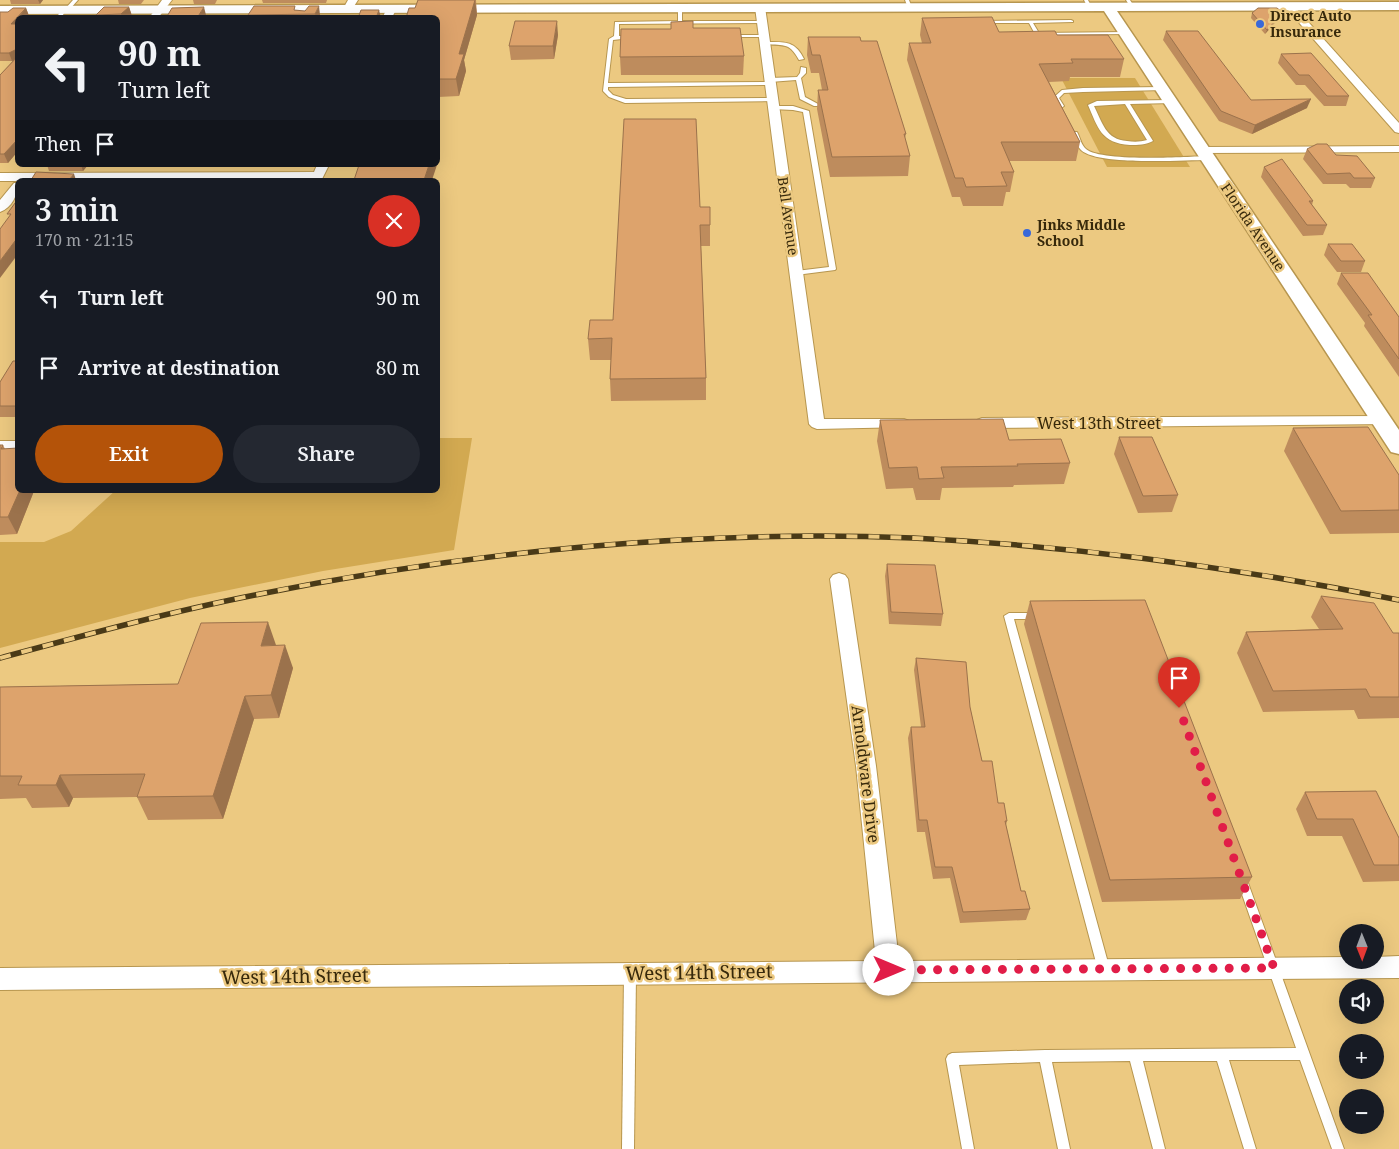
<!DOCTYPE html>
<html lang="en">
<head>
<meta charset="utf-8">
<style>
  body { margin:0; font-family:"Noto Serif",serif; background:#242831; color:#f1f3f6; height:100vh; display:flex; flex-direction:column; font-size:19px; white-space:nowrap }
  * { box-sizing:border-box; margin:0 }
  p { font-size:16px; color:#9ea1a6 }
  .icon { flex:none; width:28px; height:28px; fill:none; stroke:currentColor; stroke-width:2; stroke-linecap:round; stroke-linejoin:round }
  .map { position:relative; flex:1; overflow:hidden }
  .details { position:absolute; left:15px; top:178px; width:425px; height:315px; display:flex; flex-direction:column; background:#171b24; border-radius:8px; box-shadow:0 5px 20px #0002 }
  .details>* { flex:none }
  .hud { position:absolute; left:15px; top:15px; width:425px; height:152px; border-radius:8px; box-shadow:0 5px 20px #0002; background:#171b24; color:#f1f3f6; overflow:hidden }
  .needle { width:32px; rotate:179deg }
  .tools { position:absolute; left:1339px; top:924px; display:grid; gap:10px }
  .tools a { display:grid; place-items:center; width:45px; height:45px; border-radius:50%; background:#171b24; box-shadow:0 5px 20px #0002; font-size:25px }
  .pin { position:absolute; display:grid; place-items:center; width:42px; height:42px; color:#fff; margin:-51px -21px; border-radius:50% 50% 50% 0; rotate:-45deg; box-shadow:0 0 5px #0007 }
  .pin .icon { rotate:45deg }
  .me { position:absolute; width:55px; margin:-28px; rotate:90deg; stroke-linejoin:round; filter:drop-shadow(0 0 4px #0008) }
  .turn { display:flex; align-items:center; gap:18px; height:105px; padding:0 20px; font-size:22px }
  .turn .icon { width:65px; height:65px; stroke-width:2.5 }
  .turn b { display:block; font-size:35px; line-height:42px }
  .then { display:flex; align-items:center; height:48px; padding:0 20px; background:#0003; gap:10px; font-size:19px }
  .round { display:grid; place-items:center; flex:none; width:52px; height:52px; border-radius:26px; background:#242831 }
  .head { display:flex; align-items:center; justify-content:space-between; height:85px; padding:0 20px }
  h1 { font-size:30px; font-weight:600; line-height:38px }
  .cta { display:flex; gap:10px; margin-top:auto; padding:10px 20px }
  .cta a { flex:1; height:58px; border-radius:30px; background:#b45309; color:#fff; font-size:20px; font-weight:600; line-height:58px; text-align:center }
  .cta a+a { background:#242831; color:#f1f3f6 }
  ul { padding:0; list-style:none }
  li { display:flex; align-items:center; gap:15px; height:70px; padding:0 20px }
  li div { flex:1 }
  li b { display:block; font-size:19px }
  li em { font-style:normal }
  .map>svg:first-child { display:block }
  .green { fill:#d2a951 }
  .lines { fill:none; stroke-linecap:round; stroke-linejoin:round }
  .lane-casing { stroke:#b7964f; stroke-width:2 }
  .street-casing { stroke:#b7964f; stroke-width:2 }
  .secondary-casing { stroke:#b7964f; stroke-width:3 }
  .lane { fill:#fff; fill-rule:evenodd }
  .street { fill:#fff; fill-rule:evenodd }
  .secondary { fill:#fff; fill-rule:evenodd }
  .rail-casing { stroke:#4a3a17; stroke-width:5.5 }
  .rail { stroke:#ecc981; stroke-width:4; stroke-dasharray:11; stroke-linecap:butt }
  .wall { fill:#be8c5d }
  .shaded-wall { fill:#9b724c }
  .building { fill:#dda36c; stroke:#9b724c }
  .route { stroke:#e11d48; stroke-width:9; stroke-dasharray:0 16.2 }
  .poi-dot { fill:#3968d8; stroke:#ecc981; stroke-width:2 }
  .labels { text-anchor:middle; stroke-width:5; stroke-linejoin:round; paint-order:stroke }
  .far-poi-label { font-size:14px; font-weight:bold; fill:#37290b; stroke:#ecc981; text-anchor:start }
  .far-street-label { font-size:14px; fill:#37290b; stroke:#ecc981 }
  .street-label { font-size:16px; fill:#37290b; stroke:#ecc981 }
  .near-street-label { font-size:19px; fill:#37290b; stroke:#ecc981 }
</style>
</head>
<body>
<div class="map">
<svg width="1399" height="1149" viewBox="0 0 1399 1149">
  <rect width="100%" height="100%" fill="#ecc981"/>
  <g class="green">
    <polygon points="1061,78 1135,78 1190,167 1107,167"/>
    <polygon points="438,438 472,438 454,550 323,571 190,598 0,648 0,542 44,542 71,531 116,490 438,490"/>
  </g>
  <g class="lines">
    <defs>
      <g id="lane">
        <polygon points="73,0 78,0 69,10 66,10 61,18 56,18 63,8 66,8"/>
        <polygon points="905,0 909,0 912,8 908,8"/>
        <polygon points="1084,0 1088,0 1092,8 1088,8"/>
        <polygon points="1126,0 1130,0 1135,8 1131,8"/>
        <polygon points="680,7 682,8 682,21 762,21 764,22 762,23 619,24 619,36 631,36 633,37 631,38 613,40 608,83 770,82 773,84 772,85 608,87 608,90 613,95 626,99 772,98 775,100 774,101 625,103 609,97 603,91 609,39 614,36 615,22 678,21 678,8"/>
        <polygon points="1071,20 1073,21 1073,22 1033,23 1039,33 1126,32 1128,33 1126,34 1037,35 1035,34 1029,23 983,23 981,22 983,21"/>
        <polygon points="729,35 764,35 766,36 764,37 727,37 727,36"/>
        <path d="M765,42C784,42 795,40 804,59L799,60C789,41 782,46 763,44V42Z"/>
        <polygon points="801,67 806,68 806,73 801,78 805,97 818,104 818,106 814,106 800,99 796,80 770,82 767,80 770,78 797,77 800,73"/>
        <polygon points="1162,87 1165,89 1164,90 1083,92 1064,93 1059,98 1064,106 1061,108 1059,107 1053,98 1062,90 1083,88"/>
        <path d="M1171,100L1173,101V103L1130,104L1153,141C1146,145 1138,145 1130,145C1101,143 1098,128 1088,105L1097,101ZM1125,104L1147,140C1140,142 1134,142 1127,141C1106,140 1102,122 1094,106Z"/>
        <polygon points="774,106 793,106 809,111 836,269 835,270 796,275 793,273 796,271 829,267 803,112 793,110 772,109 772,107"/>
        <path d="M1073,132H1077C1080,137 1081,145 1086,149C1101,162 1185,157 1208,156L1211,158L1208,160C1183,160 1098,166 1081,150C1077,146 1074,139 1072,133Z"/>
        <polygon points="1009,613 1038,613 1043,616 1038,619 1014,619 1110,970 1108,974 1104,975 1100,974 1098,970 1004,616"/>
        <polygon points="1242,875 1246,877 1247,880 1344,1149 1332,1149 1300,1060 1229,1060 1256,1149 1244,1149 1217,1061 1143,1061 1165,1149 1153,1149 1130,1061 1052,1062 1070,1149 1058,1149 1040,1062 959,1065 974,1149 962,1149 946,1059 948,1055 952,1053 1045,1050 1296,1048 1237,880 1238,877"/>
        <polygon points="630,969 634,970 636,974 634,1149 622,1149 624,974 626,970"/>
      </g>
      <g id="street">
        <polygon points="162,0 172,0 158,18 149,18"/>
        <polygon points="348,0 358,0 351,11 348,12 343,9"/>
        <polygon points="760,4 765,7 824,419 904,419 909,421 912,424 909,427 817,429 812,427 809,424 755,7"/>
        <polygon points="1290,4 1293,5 1399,123 1399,133 1395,132 1287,9 1287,5"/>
        <polygon points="391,6 396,9 392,18 382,18 388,7"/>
        <polygon points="1399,146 1399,152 1202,153 1196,150 1202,147"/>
        <polygon points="317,165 329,165 322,179 318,180 0,181 0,173 314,172"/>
        <path d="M14,183H18C18,194 12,208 0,212V200Z"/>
        <polygon points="1382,416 1387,418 1390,421 1387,424 982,428 977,426 974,423 977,420 982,418"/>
        <rect x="0" y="441" width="18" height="10"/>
        <polygon points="839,573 845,575 848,579 876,766 899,961 1348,957 1348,960 1375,960 1375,957 1399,956 1399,978 0,990 0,968 876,961 856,766 830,579 833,575"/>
      </g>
      <polygon id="secondary" points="1399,2 1399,10 1117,11 1399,430 1399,454 1391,452 1104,11 0,14 0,6"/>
    </defs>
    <use href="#lane" class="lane-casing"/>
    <use href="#street" class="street-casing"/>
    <use href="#secondary" class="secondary-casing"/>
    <use href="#lane" class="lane"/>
    <use href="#street" class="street"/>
    <use href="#secondary" class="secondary"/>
    <defs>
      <path id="rail" d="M0,658C85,635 169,612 255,595C467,552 697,529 913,538C1077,546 1238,568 1399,600"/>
    </defs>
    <use href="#rail" class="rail-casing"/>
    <use href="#rail" class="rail"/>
  </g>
  <g class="wall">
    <polygon points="10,0 43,0 40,4 11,4"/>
    <polygon points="118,0 144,0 141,4 119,4"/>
    <polygon points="193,0 217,0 215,4 194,4"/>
    <polygon points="262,0 327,0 326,3 263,3"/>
    <polygon points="418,0 476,0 477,15 464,60 466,71 459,96 438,97 438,18 415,8"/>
    <polygon points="129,7 132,16 130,18 72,18 97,16 96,15"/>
    <polygon points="26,8 29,16 28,18 18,18 18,151 8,163 0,163 0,75 13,61 0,61 0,12 8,12"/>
    <polygon points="295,10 320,15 319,18 249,18 248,15"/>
    <polygon points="1252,13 1280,17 1265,34 1251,18"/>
    <polygon points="922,18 999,32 1057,35 1124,59 1120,77 1070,77 1069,81 1049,82 1080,142 1076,161 1009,161 1014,172 1010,192 1006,192 1003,206 963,206 960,197 952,197 907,60 909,43 922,43 920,35"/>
    <polygon points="693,28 744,56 743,75 621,75 620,57"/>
    <polygon points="1166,31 1251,100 1307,108 1252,134 1219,121 1163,40"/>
    <polygon points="558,35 554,59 511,60 509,46"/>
    <polygon points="808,37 861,41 906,134 905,138 910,156 908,176 830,177 817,109 818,90 822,90 819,73 811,73 807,55"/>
    <polygon points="1281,54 1349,96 1346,106 1324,106 1305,85 1296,85 1278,63"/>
    <polygon points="1307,149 1375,178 1371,188 1350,188 1346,184 1323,184 1303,159"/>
    <polygon points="47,165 88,165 83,171 49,171"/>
    <polygon points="1264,167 1313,201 1312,205 1327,225 1323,235 1303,236 1261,177"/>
    <polygon points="700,207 710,225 710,246 701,246 706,378 706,400 611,401 610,379 611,360 590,360 588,339 613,320"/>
    <polygon points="1328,244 1365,261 1361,272 1337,272 1324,255"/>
    <polygon points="1341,273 1399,317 1399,377 1364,326 1365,323 1337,284"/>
    <polygon points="18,361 18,417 0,417 0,382"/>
    <polygon points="880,420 1009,440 1070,463 1064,484 1014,485 1013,487 942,488 940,500 916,500 913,488 886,489 877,441"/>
    <polygon points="1293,428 1399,475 1399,533 1330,534 1284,451"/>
    <polygon points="1119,437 1178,495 1172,512 1138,513 1114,454"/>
    <polygon points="0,445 3,445 5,449 18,490 98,490 34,491 17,534 0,535"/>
    <polygon points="887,564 943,614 941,626 889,624 885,576"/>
    <polygon points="1321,596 1393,633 1399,633 1399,718 1358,719 1354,710 1263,712 1237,653 1246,632 1319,629 1311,617"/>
    <polygon points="1030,601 1252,877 1240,899 1102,902 1024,624"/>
    <polygon points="276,645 293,668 279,718 254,719 223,819 148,820 137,797 73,798 69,807 32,808 26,798 0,799 0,687 178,684"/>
    <polygon points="916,658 970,707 982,761 998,803 1007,821 1006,825 1021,891 1030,909 1026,920 960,923 950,878 933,879 925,832 917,832 908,738 911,727 921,727 914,670"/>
    <polygon points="1305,792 1399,838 1399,881 1363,882 1342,836 1307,836 1296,809"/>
  </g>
  <g class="shaded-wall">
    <polygon points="38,0 43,0 40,4"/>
    <polygon points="475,0 477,15 464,60 466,71 459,96 456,79 459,54"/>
    <polygon points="319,6 320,15 319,18 316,18 315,14"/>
    <polygon points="129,7 132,16 130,18 122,18 121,14"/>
    <polygon points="204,7 206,15 205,18 197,18"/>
    <polygon points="26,8 29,16 28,18 18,18"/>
    <polygon points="379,10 381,18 376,18"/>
    <polygon points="1282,12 1280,17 1265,34 1267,30"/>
    <polygon points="18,18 18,29 11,24"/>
    <polygon points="557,21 558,35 554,59 553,46"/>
    <polygon points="15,50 18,57 12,61 9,53"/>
    <polygon points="1311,99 1307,108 1252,134 1255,125"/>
    <polygon points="18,139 18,151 8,163 4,154"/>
    <polygon points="438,144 439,156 438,162"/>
    <polygon points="81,165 88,165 83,171"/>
    <polygon points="429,165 437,165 432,180 424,180"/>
    <polygon points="74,174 76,180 69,180"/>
    <polygon points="18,237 18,254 0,278 0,261"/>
    <polygon points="20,490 34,490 34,491 17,534 8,517"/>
    <polygon points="268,622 276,645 261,646"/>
    <polygon points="285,645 293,668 279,718 271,695"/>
    <polygon points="245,696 254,719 223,819 213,796"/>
    <polygon points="60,775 73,798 69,807 56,785"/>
  </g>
  <g class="building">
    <polygon points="418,0 475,0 459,54 464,54 456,79 438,79 438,18 406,18 409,8 415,8"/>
    <polygon points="254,6 295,6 294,10 305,11 309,6 319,6 315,14 248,15"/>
    <polygon points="104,7 129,7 121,14 96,15"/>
    <polygon points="204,7 197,18 166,18 172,8"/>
    <polygon points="13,8 26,8 11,24 18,24 18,53 15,50 9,53 0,53 0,12 8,12"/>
    <polygon points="1258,8 1277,8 1282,12 1267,30 1252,13"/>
    <polygon points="361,10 379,10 376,18 358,18"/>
    <polygon points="106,16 105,18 72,18 73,17"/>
    <polygon points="992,17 999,32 1055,31 1057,35 1108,35 1124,59 1071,59 1073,63 1039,64 1080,142 1001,142 1014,172 1001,172 1007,186 966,187 963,178 955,178 909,43 931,43 922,18"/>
    <polygon points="515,21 557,21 553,46 509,46"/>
    <polygon points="693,21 693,28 740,28 744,56 620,57 621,29 671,29 671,22"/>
    <polygon points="1166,31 1198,31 1251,100 1311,99 1255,125 1221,111"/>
    <polygon points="808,37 860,37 861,41 877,41 906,134 904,134 910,156 832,157 818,90 828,90 820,55 812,55"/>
    <polygon points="1311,53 1349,96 1327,96 1309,75 1299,75 1281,54"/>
    <polygon points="18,56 18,139 4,154 0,154 0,75"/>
    <polygon points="624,119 696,119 700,207 710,207 710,225 700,225 706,378 610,379 612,338 588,339 590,320 613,320"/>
    <polygon points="1317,144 1327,144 1336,155 1357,156 1375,178 1354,178 1350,173 1327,174 1307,149"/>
    <polygon points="1282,159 1313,201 1309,201 1327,225 1307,225 1264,167"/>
    <polygon points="359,165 429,165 424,180 354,180"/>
    <polygon points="36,172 74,174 69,180 31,180"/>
    <polygon points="18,199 18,237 0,261 0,229 11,214 7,214"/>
    <polygon points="1328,244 1352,244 1365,261 1341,261"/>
    <polygon points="1341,273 1368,273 1399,317 1399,359 1368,315 1372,315"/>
    <polygon points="13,361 18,361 18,406 0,406 0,382"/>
    <polygon points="1003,419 1009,440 1061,439 1070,463 1017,464 1018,466 941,467 944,478 919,479 917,467 889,468 880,420"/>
    <polygon points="1368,427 1399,475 1399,510 1341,511 1293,428"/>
    <polygon points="1119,437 1152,437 1178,495 1143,496"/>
    <polygon points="0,445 3,445 1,449 18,448 18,490 20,490 8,517 0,517"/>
    <polygon points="887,564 935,565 943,614 891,612"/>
    <polygon points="1321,596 1374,603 1393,633 1399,633 1399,697 1370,697 1366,689 1273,691 1246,632 1343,629"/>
    <polygon points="1145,600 1252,877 1110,880 1030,601"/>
    <polygon points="268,622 261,646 285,645 271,695 245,696 213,796 137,797 145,774 60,775 56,785 18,785 22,776 0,776 0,687 178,684 201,623"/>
    <polygon points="916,658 966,662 970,707 982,761 992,761 998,803 1004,803 1007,821 1005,821 1021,891 1025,891 1030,909 963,912 952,867 935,867 927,820 919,820 911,727 925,727"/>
    <polygon points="1376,791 1399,838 1399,865 1374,865 1353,819 1317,819 1305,792"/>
  </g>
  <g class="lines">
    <polyline class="route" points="889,970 1274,968 1179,708"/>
  </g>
  <g class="poi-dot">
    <circle cx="1260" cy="24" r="5"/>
    <circle cx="1027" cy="233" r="5"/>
  </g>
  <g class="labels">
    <g class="far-poi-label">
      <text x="1270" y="21">Direct Auto<tspan x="1270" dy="16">Insurance</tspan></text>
      <text x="1037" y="230">Jinks Middle<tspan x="1037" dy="16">School</tspan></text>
    </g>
    <g class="far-street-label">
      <text transform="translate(788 216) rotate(82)" y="5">Bell Avenue</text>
      <text transform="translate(1253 227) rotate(56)" y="5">Florida Avenue</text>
    </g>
    <g class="street-label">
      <text x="1099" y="429">West 13th Street</text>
      <text transform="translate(866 774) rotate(83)" y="6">Arnoldware Drive</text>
    </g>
    <g class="near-street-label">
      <text transform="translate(699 972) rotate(-1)" y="7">West 14th Street</text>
      <text transform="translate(295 976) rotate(-1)" y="7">West 14th Street</text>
    </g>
  </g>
</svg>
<div class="tools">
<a><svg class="needle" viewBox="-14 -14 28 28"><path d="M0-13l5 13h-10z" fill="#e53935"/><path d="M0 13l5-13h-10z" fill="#9ea1a6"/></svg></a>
<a><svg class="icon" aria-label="sound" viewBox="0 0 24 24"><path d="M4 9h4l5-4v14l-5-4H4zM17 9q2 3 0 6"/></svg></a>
<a>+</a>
<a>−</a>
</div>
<div class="pin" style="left:1179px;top:708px;background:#d93025"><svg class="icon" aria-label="arrive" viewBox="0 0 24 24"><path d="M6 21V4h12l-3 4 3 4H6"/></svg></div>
<svg class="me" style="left:889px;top:970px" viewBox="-20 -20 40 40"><circle r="19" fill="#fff"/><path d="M0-13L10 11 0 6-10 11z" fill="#e11d48"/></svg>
<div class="hud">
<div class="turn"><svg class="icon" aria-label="left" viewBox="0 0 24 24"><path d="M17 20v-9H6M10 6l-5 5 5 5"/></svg><div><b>90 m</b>Turn left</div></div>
<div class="then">Then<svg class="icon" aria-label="arrive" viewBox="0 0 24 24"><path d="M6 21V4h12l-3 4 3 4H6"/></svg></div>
</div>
<section class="details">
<div class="head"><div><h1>3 min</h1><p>170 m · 21:15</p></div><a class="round" style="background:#d93025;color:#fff"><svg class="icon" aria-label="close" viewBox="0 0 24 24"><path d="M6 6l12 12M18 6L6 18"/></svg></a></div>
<ul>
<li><svg class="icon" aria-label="left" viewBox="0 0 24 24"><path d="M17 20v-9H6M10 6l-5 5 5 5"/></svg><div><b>Turn left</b></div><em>90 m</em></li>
<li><svg class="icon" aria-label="arrive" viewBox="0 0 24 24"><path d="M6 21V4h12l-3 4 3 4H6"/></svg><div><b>Arrive at destination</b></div><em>80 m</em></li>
</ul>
<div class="cta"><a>Exit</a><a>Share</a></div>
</section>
</div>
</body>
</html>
